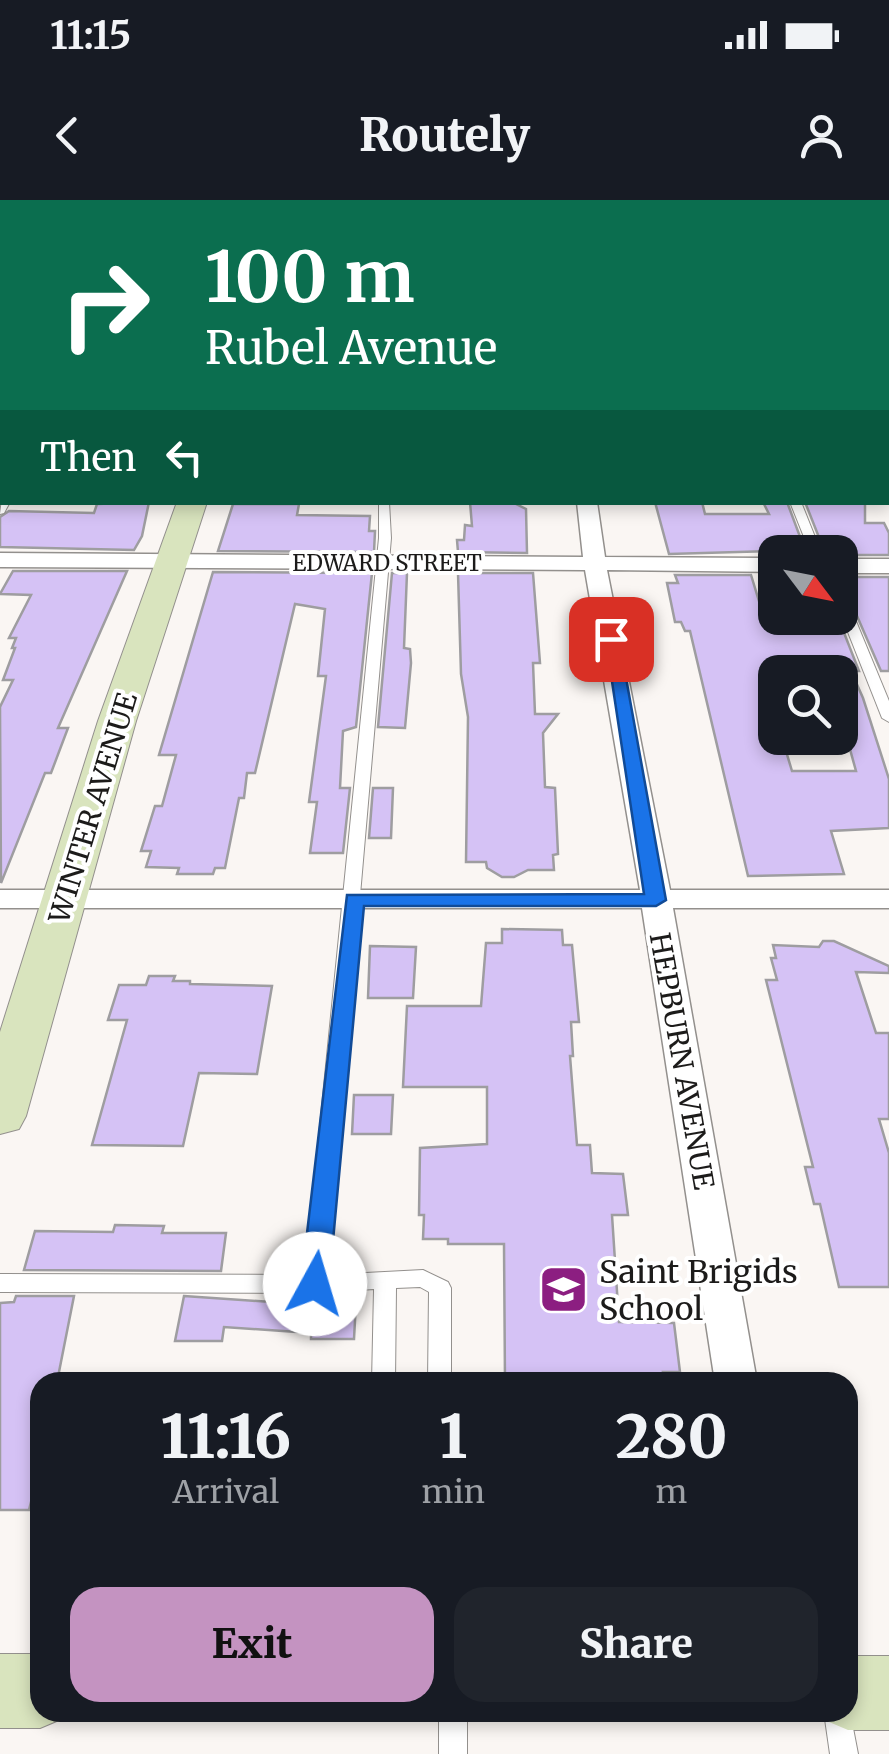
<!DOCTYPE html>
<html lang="en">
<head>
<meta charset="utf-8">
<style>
  body { margin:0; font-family:Merriweather,serif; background:#20242c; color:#f1f3f6; height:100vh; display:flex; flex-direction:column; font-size:38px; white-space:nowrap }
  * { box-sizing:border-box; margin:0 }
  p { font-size:32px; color:#9ea1a6 }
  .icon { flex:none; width:55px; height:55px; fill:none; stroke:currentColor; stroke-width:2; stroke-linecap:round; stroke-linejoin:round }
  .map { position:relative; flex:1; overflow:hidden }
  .side { position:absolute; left:30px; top:1172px; width:828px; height:350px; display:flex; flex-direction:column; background:#171b24; border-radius:30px; box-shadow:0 5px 15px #0003 }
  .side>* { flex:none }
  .hud { position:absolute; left:0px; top:0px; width:890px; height:305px; box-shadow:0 5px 15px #0003; background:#0b6e4f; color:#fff; overflow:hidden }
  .needle { width:65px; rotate:122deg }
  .fabs { position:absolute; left:758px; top:335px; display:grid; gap:20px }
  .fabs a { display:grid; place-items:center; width:100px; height:100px; border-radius:20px; background:#171b24; box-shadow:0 5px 15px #0003; font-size:50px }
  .pin { position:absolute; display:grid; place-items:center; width:85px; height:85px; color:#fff; margin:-42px; border-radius:20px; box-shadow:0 5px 15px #0006 }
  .me { position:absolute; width:110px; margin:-55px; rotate:6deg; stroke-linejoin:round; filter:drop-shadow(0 0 8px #0008) }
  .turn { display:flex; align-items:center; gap:35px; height:210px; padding:0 40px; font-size:45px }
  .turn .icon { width:130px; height:130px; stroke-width:2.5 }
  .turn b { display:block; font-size:70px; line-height:85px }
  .then { display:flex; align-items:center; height:95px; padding:0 40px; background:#0003; gap:20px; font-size:38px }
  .eta { display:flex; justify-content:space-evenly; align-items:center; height:170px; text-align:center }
  .eta b { font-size:60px; font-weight:800; line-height:70px }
  .cta { display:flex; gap:20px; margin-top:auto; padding:20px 40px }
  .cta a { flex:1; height:115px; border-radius:30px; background:#c493c1; color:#111; font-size:40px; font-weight:800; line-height:115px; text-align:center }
  .cta a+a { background:#20242c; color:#f1f3f6 }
  .status { display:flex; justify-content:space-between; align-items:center; height:70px; padding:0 50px; background:#171b24; direction:ltr }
  .status svg { height:28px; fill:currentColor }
  header { display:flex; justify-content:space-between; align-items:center; height:130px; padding:0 40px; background:#171b24; font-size:45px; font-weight:800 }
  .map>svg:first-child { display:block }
  .building { fill:#d5c2f5; stroke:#9e9da0; stroke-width:2.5; fill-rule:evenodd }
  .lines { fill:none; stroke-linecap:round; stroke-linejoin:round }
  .service-casing { stroke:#93908d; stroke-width:2 }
  .minor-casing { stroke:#93908d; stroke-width:3 }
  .tertiary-casing { stroke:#93908d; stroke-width:3 }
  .secondary-casing { stroke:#93908d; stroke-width:2 }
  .service { fill:#fff; fill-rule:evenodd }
  .minor { fill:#fff; fill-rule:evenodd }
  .tertiary { fill:#fff; fill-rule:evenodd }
  .secondary { fill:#d9e4be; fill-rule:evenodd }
  .route { fill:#1a73e8; stroke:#114b97; stroke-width:2.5 }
  .labels { text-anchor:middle; stroke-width:8; stroke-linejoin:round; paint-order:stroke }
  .far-street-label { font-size:22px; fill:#1c1b1a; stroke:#fff }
  .street-label { font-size:28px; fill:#1c1b1a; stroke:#fff }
  .near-poi-label { font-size:32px; fill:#1c1b1a; stroke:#fff; text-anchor:start }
</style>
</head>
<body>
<div class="status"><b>11:15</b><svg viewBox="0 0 49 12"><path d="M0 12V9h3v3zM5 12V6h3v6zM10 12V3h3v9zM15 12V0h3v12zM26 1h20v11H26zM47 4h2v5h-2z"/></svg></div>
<header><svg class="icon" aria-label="back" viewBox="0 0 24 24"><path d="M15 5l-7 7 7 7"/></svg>Routely<svg class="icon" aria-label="person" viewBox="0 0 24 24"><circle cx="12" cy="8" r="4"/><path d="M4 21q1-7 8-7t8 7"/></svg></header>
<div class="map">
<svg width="889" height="1554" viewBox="0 0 889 1554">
  <rect width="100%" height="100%" fill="#faf6f3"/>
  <g class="building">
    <polygon points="149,302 142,336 134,350 0,347 0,317 9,311 94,313 97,304"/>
    <polygon points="470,302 512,302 526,309 527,353 458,352 457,340 464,340 465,325 472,326"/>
    <polygon points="655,302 702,302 705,314 769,314 763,302 787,302 805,350 669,354"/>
    <polygon points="805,302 865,302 865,323 884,323 889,333 889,355 840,355 824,350"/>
    <polygon points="233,304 299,304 297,315 370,316 369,331 375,331 374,352 218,351"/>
    <polygon points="13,371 127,371 58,528 68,528 51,573 45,573 1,683 0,507 13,480 3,480 15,448 12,448 16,438 9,438 31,395 0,394"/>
    <polygon points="213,372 372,373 356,527 343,531 340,588 350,588 343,653 310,653 317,602 309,602 326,476 318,476 325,409 295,404 255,573 247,573 244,598 239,598 225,668 215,668 213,674 177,674 179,668 146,667 151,651 141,651 155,606 162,606 176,555 159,555"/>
    <polygon points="392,373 407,373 404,448 410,449 411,463 405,528 378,527"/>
    <polygon points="458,373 533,373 540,463 533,463 535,514 558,514 543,533 545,587 555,588 558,654 553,655 554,670 528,670 514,677 502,677 487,668 486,662 466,662 468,517 461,474"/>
    <path d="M675,375H751L766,424L841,425L859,471H851L863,498L889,579V628L831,631L844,674L748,676L690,431H685L681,422H675L667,383H678ZM775,472H840V513L856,571H792L782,538H775V515L768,492H775Z"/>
    <polygon points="840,377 889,377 889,471 881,471"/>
    <polygon points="373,588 393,588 391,638 369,638"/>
    <polygon points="502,729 562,730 563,745 572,745 579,822 571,822 573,856 570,856 577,945 590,945 592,973 623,974 628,1015 612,1015 619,1122 674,1123 680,1172 663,1172 665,1182 505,1182 504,1044 448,1044 448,1039 423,1039 424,1015 419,1015 420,948 487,944 487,887 403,887 407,806 481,806 486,743 502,743"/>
    <polygon points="823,741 834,741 889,766 889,773 856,772 876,833 889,833 889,919 879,919 889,953 889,1087 839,1087 820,1004 814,1004 805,967 813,967 766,780 777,780 771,758 776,758 773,745 819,747"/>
    <polygon points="370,746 416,747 413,798 368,798"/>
    <polygon points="149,776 175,776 173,781 190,781 190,784 272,786 257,874 199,873 183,946 92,945 127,820 108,820 119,785 146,785"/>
    <polygon points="354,895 393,895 391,934 352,934"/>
    <polygon points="115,1025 164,1026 162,1033 226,1033 221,1071 24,1070 35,1031 113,1032"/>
    <polygon points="16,1096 74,1096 57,1182 40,1182 40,1266 29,1310 0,1310 0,1103 14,1102"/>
    <polygon points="184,1096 314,1105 356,1102 354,1139 311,1139 311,1133 224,1127 222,1141 175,1141"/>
  </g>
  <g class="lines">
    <defs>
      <g id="service">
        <rect x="0" y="7" width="2" height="4"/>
        <rect x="888" y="82" width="1" height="4"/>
        <rect x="0" y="234" width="2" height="6"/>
        <polygon points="2,299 2,302 10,302 4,313 0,314"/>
        <polygon points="379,302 389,302 391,338 327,1075 423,1070 448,1082 451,1088 451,1182 428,1182 429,1092 420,1087 396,1088 395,1182 372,1182 374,1089 315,1093 0,1092 0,1074 305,1075 379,338"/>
        <polygon points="790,302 801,302 821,352 810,352"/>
        <polygon points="840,393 846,397 889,501 889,522 882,518 840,412"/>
        <polygon points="848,1502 858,1554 830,1554 824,1512 848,1512"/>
        <rect x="439" y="1512" width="28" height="42"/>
      </g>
      <g id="minor">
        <polygon points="869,0 882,0 883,2 871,2"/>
        <rect x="888" y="52" width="1" height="8"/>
        <polygon points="0,102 2,103 2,111 0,112"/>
        <polygon points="889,105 889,115 888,115 888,106"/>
        <polygon points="577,302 597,302 605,357 775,358 775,372 607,370 670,690 889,690 889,708 673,708 757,1182 715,1182 642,708 0,708 0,690 640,690 585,370 0,367 0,353 583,357"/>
        <rect x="840" y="359" width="49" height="14"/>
      </g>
      <g id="tertiary">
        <polygon points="0,165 2,166 2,179 0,179"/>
        <rect x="888" y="167" width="1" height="14"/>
      </g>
      <g id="secondary">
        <polygon points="177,302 207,302 136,521 26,916 19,929 0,934 0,832 98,521"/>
        <polygon points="0,1454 40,1454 40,1512 68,1512 66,1517 40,1528 0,1528"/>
        <polygon points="848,1456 889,1456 889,1530 848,1530 822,1519 819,1512 848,1512"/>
      </g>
    </defs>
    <use href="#service" class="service-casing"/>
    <use href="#minor" class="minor-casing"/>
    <use href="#tertiary" class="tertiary-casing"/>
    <use href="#secondary" class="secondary-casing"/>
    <use href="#service" class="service"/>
    <use href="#minor" class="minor"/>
    <use href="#tertiary" class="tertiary"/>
    <use href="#secondary" class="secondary"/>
  </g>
  <polygon class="route" points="605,435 619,439 666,700 656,706 364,706 329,1084 325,1092 315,1095 305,1092 301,1084 347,695 644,694"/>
  <defs>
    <symbol id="school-square" viewBox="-11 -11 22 22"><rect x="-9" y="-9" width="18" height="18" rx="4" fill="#8c1e81" stroke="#fff"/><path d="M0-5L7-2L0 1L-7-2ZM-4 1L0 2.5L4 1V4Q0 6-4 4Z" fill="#fff"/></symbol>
  </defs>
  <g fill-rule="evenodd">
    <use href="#school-square" x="536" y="1062" width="55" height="55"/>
  </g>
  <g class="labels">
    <g class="far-street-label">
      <text x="387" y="371">EDWARD STREET</text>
    </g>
    <g class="street-label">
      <text transform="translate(93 608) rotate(-73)" y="10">WINTER AVENUE</text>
      <text transform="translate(682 861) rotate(80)" y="10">HEPBURN AVENUE</text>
    </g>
    <g class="near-poi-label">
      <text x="599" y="1083">Saint Brigids<tspan x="599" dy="37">School</tspan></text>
    </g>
  </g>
</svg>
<div class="fabs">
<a><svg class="needle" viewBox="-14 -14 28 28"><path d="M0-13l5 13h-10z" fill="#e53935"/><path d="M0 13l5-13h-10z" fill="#9ea1a6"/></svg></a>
<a><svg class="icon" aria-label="search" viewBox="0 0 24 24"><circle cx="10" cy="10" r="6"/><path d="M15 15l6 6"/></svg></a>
</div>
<div class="pin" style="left:611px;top:439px;background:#d93025"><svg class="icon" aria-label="arrive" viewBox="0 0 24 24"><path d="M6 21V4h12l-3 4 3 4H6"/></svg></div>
<svg class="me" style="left:315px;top:1084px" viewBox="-20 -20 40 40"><circle r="19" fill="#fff"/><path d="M0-13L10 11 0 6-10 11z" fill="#1a73e8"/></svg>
<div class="hud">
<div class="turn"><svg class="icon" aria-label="right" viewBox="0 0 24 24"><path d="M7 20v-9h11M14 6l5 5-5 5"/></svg><div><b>100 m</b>Rubel Avenue</div></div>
<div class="then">Then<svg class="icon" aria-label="left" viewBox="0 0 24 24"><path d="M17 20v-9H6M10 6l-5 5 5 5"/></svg></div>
</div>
<section class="side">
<div class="eta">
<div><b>11:16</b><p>Arrival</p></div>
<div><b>1</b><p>min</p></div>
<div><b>280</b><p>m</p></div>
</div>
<div class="cta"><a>Exit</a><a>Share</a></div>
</section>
</div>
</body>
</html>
